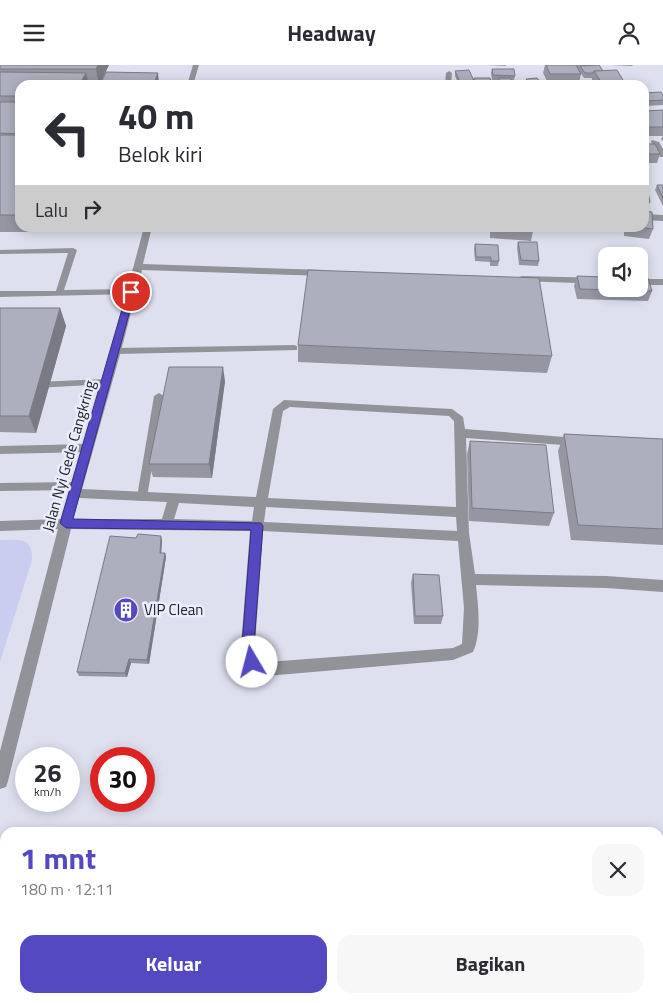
<!DOCTYPE html>
<html lang="id">
<head>
<meta charset="utf-8">
<style>
  body { margin:0; font-family:"Titillium Web",sans-serif; background:#f7f7f7; color:#2b2b33; height:100vh; display:flex; flex-direction:column; font-size:19px; white-space:nowrap }
  * { box-sizing:border-box; margin:0 }
  p { font-size:16px; color:#7c7c81 }
  .icon { flex:none; width:28px; height:28px; fill:none; stroke:currentColor; stroke-width:2; stroke-linecap:round; stroke-linejoin:round }
  .map { position:relative; flex:1; overflow:hidden }
  .details { position:absolute; left:0px; top:762px; width:664px; height:176px; display:flex; flex-direction:column; background:#fff; border-radius:15px 15px 0 0; box-shadow:0 2px 12px #0003 }
  .details>* { flex:none }
  .guide { position:absolute; left:15px; top:15px; width:634px; height:152px; border-radius:15px; box-shadow:0 2px 12px #0003; background:#fff; color:#2b2b33; overflow:hidden }
  .buttons { position:absolute; left:598px; top:182px; display:grid; gap:10px }
  .buttons a { display:grid; place-items:center; width:50px; height:50px; border-radius:10px; background:#fff; box-shadow:0 2px 12px #0003; font-size:25px }
  .speed { position:absolute; left:15px; top:682px; display:flex; gap:10px; font-size:25px; font-weight:700; text-align:center }
  .speed>* { display:grid; place-content:center; width:65px; height:65px; border-radius:50%; background:#fff; box-shadow:0 2px 12px #0003; line-height:1 }
  .speed small { font-size:12px; font-weight:400 }
  .speed .limit { border:8px solid #d22; background:#fff; color:#111 }
  .pin { position:absolute; display:grid; place-items:center; width:42px; height:42px; color:#fff; margin:-21px; border:2px solid #fff; border-radius:50%; box-shadow:0 1px 5px #0007 }
  .me { position:absolute; width:55px; margin:-28px; rotate:352deg; stroke-linejoin:round; filter:drop-shadow(0 0 4px #0008) }
  .turn { display:flex; align-items:center; gap:18px; height:105px; padding:0 20px; font-size:22px }
  .turn .icon { width:65px; height:65px; stroke-width:2.5 }
  .turn b { display:block; font-size:35px; line-height:42px }
  .then { display:flex; align-items:center; height:48px; padding:0 20px; background:#0003; gap:10px; font-size:19px }
  .round { display:grid; place-items:center; flex:none; width:52px; height:52px; border-radius:15px; background:#f7f7f7 }
  .overview { display:flex; align-items:center; justify-content:space-between; height:85px; padding:0 20px }
  h1 { font-size:30px; font-weight:700; line-height:38px; color:#5549c1 }
  .cta { display:flex; gap:10px; margin-top:auto; padding:10px 20px }
  .cta a { flex:1; height:58px; border-radius:15px; background:#5549c1; color:#fff; font-size:20px; font-weight:700; line-height:58px; text-align:center }
  .cta a+a { background:#f7f7f7; color:#2b2b33 }
  header { display:flex; justify-content:space-between; align-items:center; height:65px; padding:0 20px; background:#fff; font-size:22px; font-weight:700 }
  .map>svg:first-child { display:block }
  .green { fill:#cacdf0 }
  .lines { fill:none; stroke-linecap:round; stroke-linejoin:round }
  .lane { fill:#929399; fill-rule:evenodd }
  .street { fill:#929399; fill-rule:evenodd }
  .wall { fill:#9696a3 }
  .shaded-wall { fill:#7a7a85 }
  .building { fill:#aeafbe; stroke:#7a7a85 }
  .route { fill:#5549c1; stroke:#372f7d }
  .labels { text-anchor:middle; stroke-width:5; stroke-linejoin:round; paint-order:stroke }
  .street-label { font-size:15px; fill:#202126; stroke:#ebedfc }
  .poi-label { font-size:15px; fill:#202126; stroke:#ebedfc; text-anchor:start }
</style>
</head>
<body>
<header><svg class="icon" aria-label="menu" viewBox="0 0 24 24"><path d="M4 6h16M4 12h16M4 18h16"/></svg>Headway<svg class="icon" aria-label="person" viewBox="0 0 24 24"><circle cx="12" cy="8" r="4"/><path d="M4 21q1-7 8-7t8 7"/></svg></header>
<div class="map">
<svg width="663" height="938" viewBox="0 0 663 938">
  <rect width="100%" height="100%" fill="#dee0ef"/>
  <path class="green" d="M0,475C19,475 33,471 32,495L0,597Z"/>
  <g class="lines">
    <g class="lane">
      <polygon points="73,183 77,185 64,225 131,224 135,227 134,229 0,232 0,226 56,226 68,188 0,189 0,185"/>
      <polygon points="294,280 297,281 297,285 116,289 111,286 116,283"/>
      <polygon points="106,314 111,317 109,319 36,323 31,320 36,317"/>
      <polygon points="159,328 164,331 147,432 142,436 137,432 154,331"/>
      <polygon points="87,379 92,383 87,387 0,389 0,381"/>
      <polygon points="76,417 81,421 76,425 0,426 0,418"/>
    </g>
    <g class="street">
      <polygon points="193,0 199,0 193,20 187,20"/>
      <polygon points="449,6 452,8 451,20 445,20 446,8"/>
      <polygon points="652,75 659,77 663,84 663,92 660,92 651,77"/>
      <polygon points="644,149 663,150 663,156 644,155"/>
      <path d="M144,162H152L143,199L325,205L330,208L325,211L142,205L121,286L82,424L256,432L273,344L284,335L452,344L463,352L465,364L577,373L583,377L577,381L466,373L469,468L475,509L606,511L663,515V527L606,523L476,520C478,541 482,567 473,587L453,595L266,611L247,602L241,580L250,466L71,464L8,716L6,722L0,724V686L58,464L0,466V456L61,454L111,286ZM290,342L449,351L454,356L456,442L268,433L283,346ZM79,433L167,437L162,454H73ZM179,438L254,442L252,456L174,454ZM266,442L456,452L457,466L264,457ZM263,466L458,476L464,543L462,579L453,583L267,597L258,593L255,580Z"/>
      <polygon points="522,211 606,213 606,219 519,216 519,212"/>
      <rect x="639" y="214" width="24" height="6"/>
    </g>
  </g>
  <g class="wall">
    <polygon points="0,0 109,0 99,20 20,20 20,162 54,162 52,167 0,167"/>
    <polygon points="489,0 506,0 506,1"/>
    <polygon points="545,0 586,0 603,6 626,20 595,20 592,15 592,13 584,13 580,7 581,9 579,18 571,18 572,20 552,20 553,18 548,18 543,8"/>
    <polygon points="611,0 633,0 632,1"/>
    <polygon points="492,4 515,11 514,15 512,15 515,20 499,20 498,18 498,15 492,15 491,8"/>
    <polygon points="455,6 473,15 474,13 492,20 459,20 455,11"/>
    <polygon points="526,14 543,20 527,20 526,18"/>
    <polygon points="644,28 663,30 663,40 646,41 644,38"/>
    <polygon points="663,45 663,76 661,74 663,71 644,71 644,46"/>
    <polygon points="644,79 660,89 657,98 644,98"/>
    <polygon points="644,117 648,124 647,127 650,137 648,142 644,141"/>
    <polygon points="657,120 663,120 663,141 655,125"/>
    <polygon points="490,162 533,162 533,166 531,176 490,173"/>
    <polygon points="595,162 618,162 617,166 595,163"/>
    <polygon points="624,162 644,162 653,164 649,174 624,171"/>
    <polygon points="518,177 539,196 538,201 519,200 517,182"/>
    <polygon points="475,179 499,196 498,201 490,201 490,197 475,196 474,184"/>
    <polygon points="577,211 652,226 648,236 577,234 574,221"/>
    <polygon points="0,243 60,243 66,261 36,368 0,367"/>
    <polygon points="298,280 552,291 547,308 298,297"/>
    <polygon points="225,316 212,413 153,412 149,399"/>
    <polygon points="564,369 663,374 663,480 571,475 558,386"/>
    <polygon points="470,376 554,448 549,461 469,456 467,389"/>
    <polygon points="162,475 161,488 165,488 166,492 149,599 131,598 127,612 79,611 77,607"/>
    <polygon points="413,509 443,551 441,559 414,559 411,518"/>
  </g>
  <g class="shaded-wall">
    <polygon points="98,0 109,0 99,20 96,4"/>
    <polygon points="86,8 89,20 79,20"/>
    <polygon points="158,8 159,17 158,20 153,20"/>
    <polygon points="60,243 66,261 36,368 29,351"/>
    <polygon points="223,302 225,316 212,413 209,399"/>
    <polygon points="161,471 162,475 161,492 160,488"/>
    <polygon points="165,488 166,492 149,599 147,595"/>
    <polygon points="129,594 131,598 127,612 125,608"/>
    <polygon points="29,934 37,934 36,938 28,938"/>
  </g>
  <g class="building">
    <polygon points="0,0 98,0 96,4 0,4"/>
    <polygon points="546,0 576,0 581,9 550,9"/>
    <polygon points="599,0 603,6 594,6 593,8 585,8 580,1"/>
    <polygon points="492,4 514,4 515,11 493,10"/>
    <polygon points="469,5 474,16 460,17 455,6"/>
    <polygon points="617,5 626,20 603,20 594,6"/>
    <polygon points="0,7 86,8 79,20 20,20 20,31 0,31"/>
    <polygon points="106,7 158,8 153,20 100,20"/>
    <polygon points="474,13 490,13 492,20 475,20"/>
    <polygon points="498,13 510,13 515,20 503,20"/>
    <polygon points="537,13 543,20 531,20 526,14"/>
    <polygon points="553,16 570,16 572,20 555,20"/>
    <polygon points="661,27 663,30 663,35 647,36 644,31 644,28"/>
    <polygon points="0,37 20,37 20,69 0,68"/>
    <polygon points="663,45 663,62 645,62 644,61 644,46"/>
    <rect x="0" y="70" width="20" height="80"/>
    <polygon points="644,79 655,79 660,89 644,89"/>
    <polygon points="644,117 647,117 648,124 644,124"/>
    <polygon points="657,120 663,120 663,133"/>
    <polygon points="644,127 648,127 650,137 644,136"/>
    <polygon points="644,146 652,147 653,164 638,162 644,162"/>
    <polygon points="492,162 533,162 533,166 492,163"/>
    <polygon points="518,177 537,177 539,196 521,195"/>
    <polygon points="475,179 498,180 499,196 491,196 491,192 476,192"/>
    <polygon points="308,205 539,213 552,291 298,280"/>
    <polygon points="577,211 606,212 606,224 639,224 639,213 648,213 652,226 580,224"/>
    <polygon points="0,243 60,243 29,351 0,351"/>
    <polygon points="169,302 223,302 209,399 149,399"/>
    <polygon points="564,369 663,374 663,464 578,460"/>
    <polygon points="470,376 546,380 554,448 472,443"/>
    <polygon points="138,469 161,471 160,488 165,488 147,595 129,594 125,608 77,607 110,471 136,473"/>
    <polygon points="413,509 439,510 443,551 415,551"/>
    <polygon points="4,871 5,871 5,934 29,934 28,938 0,938 0,884"/>
  </g>
  <polygon class="route" points="131,224 135,227 73,454 261,458 263,461 254,580 259,597 257,601 252,603 248,601 242,580 251,465 66,463 60,458 127,227"/>
  <defs>
    <symbol id="building-disc" viewBox="-11 -11 22 22"><circle r="9.5" fill="#5549c1" stroke="#ebedfc"/><path d="M-4-6H4V6H1V3H-1V6H-4ZM-2.5-4.3h1.7v1.8h-1.7ZM.8-4.3h1.7v1.8H.8ZM-2.5-1h1.7V.8h-1.7ZM.8-1h1.7V.8H.8Z" fill="#fff"/></symbol>
  </defs>
  <g fill-rule="evenodd">
    <use href="#building-disc" x="112" y="531" width="28" height="28"/>
  </g>
  <g class="labels">
    <g class="street-label">
      <text transform="translate(69 391) rotate(-74)" y="5">Jalan Nyi Gede Cangkring</text>
    </g>
    <g class="poi-label">
      <text x="144" y="550">VIP Clean</text>
    </g>
  </g>
</svg>
<div class="buttons">
<a><svg class="icon" aria-label="sound" viewBox="0 0 24 24"><path d="M4 9h4l5-4v14l-5-4H4zM17 9q2 3 0 6"/></svg></a>
</div>
<div class="speed"><div>26<small>km/h</small></div><div class="limit">30</div></div>
<div class="pin" style="left:131px;top:227px;background:#d93025"><svg class="icon" aria-label="arrive" viewBox="0 0 24 24"><path d="M6 21V4h12l-3 4 3 4H6"/></svg></div>
<svg class="me" style="left:252px;top:597px" viewBox="-20 -20 40 40"><circle r="19" fill="#fff"/><path d="M0-13L10 11 0 6-10 11z" fill="#5549c1"/></svg>
<div class="guide">
<div class="turn"><svg class="icon" aria-label="left" viewBox="0 0 24 24"><path d="M17 20v-9H6M10 6l-5 5 5 5"/></svg><div><b>40 m</b>Belok kiri</div></div>
<div class="then">Lalu<svg class="icon" aria-label="right" viewBox="0 0 24 24"><path d="M7 20v-9h11M14 6l5 5-5 5"/></svg></div>
</div>
<section class="details">
<div class="overview"><div><h1>1 mnt</h1><p>180 m · 12:11</p></div><a class="round"><svg class="icon" aria-label="close" viewBox="0 0 24 24"><path d="M6 6l12 12M18 6L6 18"/></svg></a></div>
<div class="cta"><a>Keluar</a><a>Bagikan</a></div>
</section>
</div>
</body>
</html>
